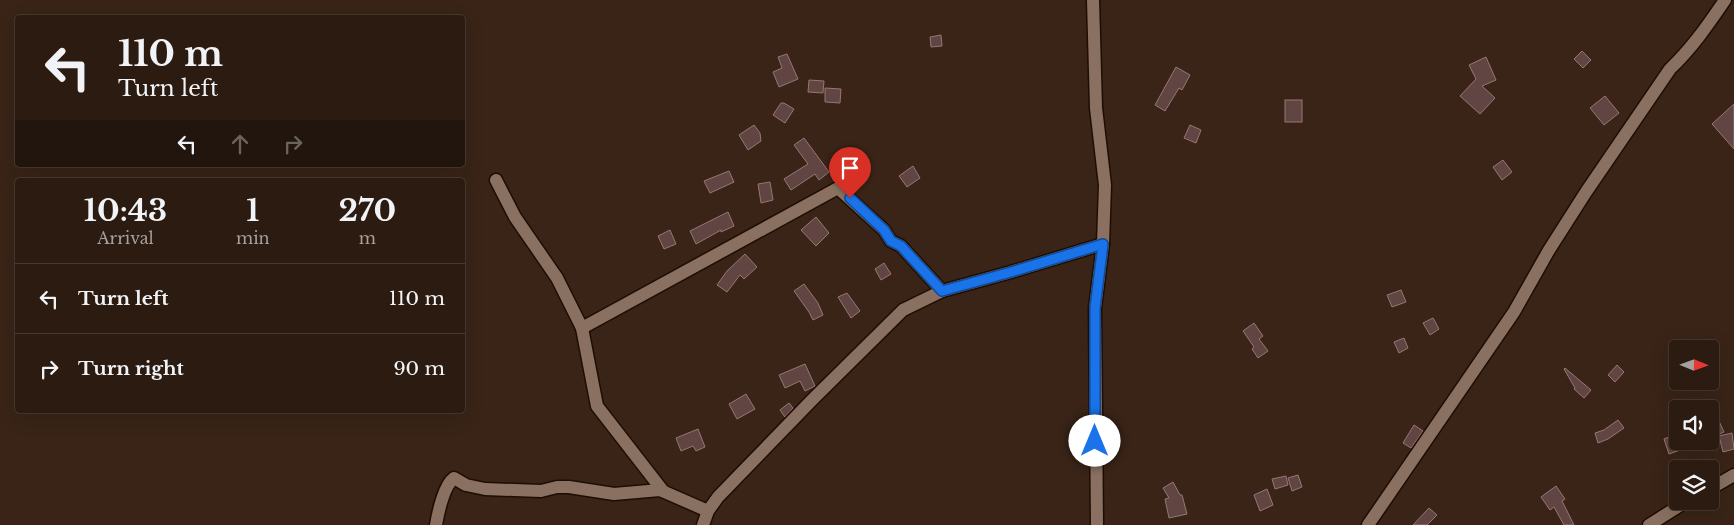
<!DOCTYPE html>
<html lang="en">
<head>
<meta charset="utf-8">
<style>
  body { margin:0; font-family:"Libre Baskerville",serif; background:#37281f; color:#f1f3f6; height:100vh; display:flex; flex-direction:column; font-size:19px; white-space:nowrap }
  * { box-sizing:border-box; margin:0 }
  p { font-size:16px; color:#a6a19f }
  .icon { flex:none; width:28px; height:28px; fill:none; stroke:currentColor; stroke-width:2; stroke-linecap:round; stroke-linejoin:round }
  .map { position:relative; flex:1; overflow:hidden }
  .drawer { position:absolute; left:15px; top:178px; width:450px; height:235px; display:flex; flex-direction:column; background:#2b1b11; border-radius:5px; box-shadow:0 5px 20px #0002,0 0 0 1px #473931 }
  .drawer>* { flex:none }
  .hud { position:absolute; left:15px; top:15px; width:450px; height:152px; border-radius:5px; box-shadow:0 5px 20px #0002,0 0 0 1px #473931; background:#2b1b11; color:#f1f3f6; overflow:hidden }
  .needle { width:32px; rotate:91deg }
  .fabs { position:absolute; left:1669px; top:340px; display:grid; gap:10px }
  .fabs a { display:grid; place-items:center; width:50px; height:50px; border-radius:5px; background:#2b1b11; box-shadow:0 5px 20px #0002,0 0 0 1px #473931; font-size:25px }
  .pin { position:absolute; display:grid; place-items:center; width:42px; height:42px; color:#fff; margin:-51px -21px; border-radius:50% 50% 50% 0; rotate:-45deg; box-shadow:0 0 5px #0007 }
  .pin .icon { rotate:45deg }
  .me { position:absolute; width:55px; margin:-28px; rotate:0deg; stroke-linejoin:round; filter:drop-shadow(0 0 4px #0008) }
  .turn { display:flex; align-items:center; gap:18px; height:105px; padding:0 20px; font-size:22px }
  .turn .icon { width:65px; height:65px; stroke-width:2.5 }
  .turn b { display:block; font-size:35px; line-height:42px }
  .lanes { display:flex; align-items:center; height:48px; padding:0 20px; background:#0003; justify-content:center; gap:25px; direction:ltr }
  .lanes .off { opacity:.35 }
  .eta { display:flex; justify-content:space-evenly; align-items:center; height:85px; text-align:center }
  .eta b { font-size:30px; font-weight:700; line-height:35px }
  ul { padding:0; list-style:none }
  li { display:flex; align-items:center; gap:15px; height:70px; padding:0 20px; border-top:1px solid #473931 }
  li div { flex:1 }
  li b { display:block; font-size:19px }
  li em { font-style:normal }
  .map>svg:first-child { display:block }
  .building { fill:#614542; stroke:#967774 }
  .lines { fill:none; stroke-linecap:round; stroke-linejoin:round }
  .minor-casing { stroke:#200d02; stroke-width:15 }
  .minor { stroke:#897060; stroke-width:12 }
  .route-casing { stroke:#114b97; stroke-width:12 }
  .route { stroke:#1a73e8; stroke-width:9 }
</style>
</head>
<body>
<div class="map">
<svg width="1734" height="525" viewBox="0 0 1734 525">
  <rect width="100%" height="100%" fill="#392417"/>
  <g class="building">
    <polygon points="941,35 942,46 931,47 930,37"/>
    <polygon points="1582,51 1591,60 1583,68 1574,59"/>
    <polygon points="787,54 798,79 779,87 773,72 782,68 778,57"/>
    <polygon points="1486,57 1496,80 1482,86 1495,98 1480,114 1460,96 1476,79 1469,65"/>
    <polygon points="1176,67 1190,75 1182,90 1179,88 1165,111 1155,105"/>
    <polygon points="809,80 824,81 823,93 808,92"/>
    <polygon points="825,88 841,89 840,103 825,102"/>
    <polygon points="1605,96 1619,113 1604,125 1590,108"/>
    <rect x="1285" y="100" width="17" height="22"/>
    <polygon points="781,103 784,103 794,109 785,123 773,115"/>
    <polygon points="1734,104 1734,149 1712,124"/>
    <polygon points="754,125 760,133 761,141 748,150 739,135"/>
    <polygon points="1190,125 1201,130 1196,143 1184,138"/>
    <polygon points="804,138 829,172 819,180 815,174 791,190 784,179 808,164 794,145"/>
    <polygon points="1503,160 1512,172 1502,180 1493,167"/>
    <polygon points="913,166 920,178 907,187 899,176"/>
    <polygon points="729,171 734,182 710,193 704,181"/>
    <polygon points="770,182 773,200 761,203 758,184"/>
    <polygon points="728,212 734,226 721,232 721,230 696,244 690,231"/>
    <polygon points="816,217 829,233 816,246 801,230"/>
    <polygon points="670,230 676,244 664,249 658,236"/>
    <polygon points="745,254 757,267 744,279 740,275 727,292 717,285 727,271"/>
    <polygon points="884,263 891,274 881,280 875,269"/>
    <polygon points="804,284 818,303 823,315 813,320 809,312 794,291"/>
    <polygon points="1401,290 1406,302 1392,307 1387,295"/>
    <polygon points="847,293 860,311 851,318 838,297"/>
    <polygon points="1433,318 1439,329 1430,335 1423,323"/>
    <polygon points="1254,323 1263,336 1259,339 1268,351 1258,358 1252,349 1254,347 1243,331"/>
    <polygon points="1404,338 1408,348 1399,353 1394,342"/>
    <polygon points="805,364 815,386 805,391 800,381 785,388 779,375"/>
    <polygon points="1617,365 1624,372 1615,382 1608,375"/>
    <polygon points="1565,368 1591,390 1584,398 1574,389 1575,388 1564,369"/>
    <polygon points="746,394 755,409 737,419 729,404"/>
    <polygon points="789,403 793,408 785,417 780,410"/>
    <polygon points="1718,419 1724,432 1713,437 1710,428 1710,423"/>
    <polygon points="1618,420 1624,428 1608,439 1598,443 1595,433 1604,430"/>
    <polygon points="1414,425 1423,431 1411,448 1403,443"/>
    <polygon points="698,429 705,447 696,451 693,446 681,451 676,438"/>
    <polygon points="1732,433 1734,449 1723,452 1719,436"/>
    <polygon points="1674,435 1680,450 1669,454 1664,439"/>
    <polygon points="1298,475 1302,487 1292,491 1288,478"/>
    <polygon points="1286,476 1288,485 1275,489 1272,479"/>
    <polygon points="1173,482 1180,495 1182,495 1187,514 1169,518 1165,499 1169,498 1163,488"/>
    <polygon points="1556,486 1565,499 1562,501 1574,525 1564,525 1554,507 1550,510 1541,497"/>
    <polygon points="1267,489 1273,505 1260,511 1254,495"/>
    <polygon points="1429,508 1437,515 1427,525 1413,525"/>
  </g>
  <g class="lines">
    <defs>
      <g id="minor">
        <polyline points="1093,0 1096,108 1105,185 1103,244 1095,308 1097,525"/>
        <polyline points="496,180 515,217 557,278 582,328 597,406 663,491"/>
        <polyline points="582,328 838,188 884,230 891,241 901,246 942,291"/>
        <polyline points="1710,486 1715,486 1734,475"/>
        <path d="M436,525C438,513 444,485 454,478L466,485L485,489L541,491L557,487H569L614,494L660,490L708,511"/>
        <polyline points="703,525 708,511 718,497 812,400 903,310 942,291 1011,272 1103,244"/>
        <path d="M1368,525L1514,312L1549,250L1586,192L1670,69C1692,48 1708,25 1725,0"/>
        <polyline points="1649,525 1687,501"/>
      </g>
    </defs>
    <use href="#minor" class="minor-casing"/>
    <use href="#minor" class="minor"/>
  </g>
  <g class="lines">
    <defs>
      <polyline id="route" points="850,198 884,230 891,241 901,246 942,291 1011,272 1103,244 1095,308 1095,441"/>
    </defs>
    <use href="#route" class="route-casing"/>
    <use href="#route" class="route"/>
  </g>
</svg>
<div class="fabs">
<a><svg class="needle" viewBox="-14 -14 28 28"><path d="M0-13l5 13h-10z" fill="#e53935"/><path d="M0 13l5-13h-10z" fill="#a6a19f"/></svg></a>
<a><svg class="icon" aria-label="sound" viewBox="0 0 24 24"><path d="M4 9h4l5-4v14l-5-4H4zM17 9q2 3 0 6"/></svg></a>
<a><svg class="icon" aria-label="layers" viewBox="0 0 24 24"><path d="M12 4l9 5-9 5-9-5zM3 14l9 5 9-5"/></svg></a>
</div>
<div class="pin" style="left:850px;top:198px;background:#d93025"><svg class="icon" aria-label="arrive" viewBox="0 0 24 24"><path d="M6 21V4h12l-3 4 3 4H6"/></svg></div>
<svg class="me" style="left:1095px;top:441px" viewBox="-20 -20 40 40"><circle r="19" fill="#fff"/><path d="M0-13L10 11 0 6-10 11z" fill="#1a73e8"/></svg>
<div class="hud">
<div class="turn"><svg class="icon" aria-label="left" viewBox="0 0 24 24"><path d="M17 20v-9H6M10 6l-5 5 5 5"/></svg><div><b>110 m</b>Turn left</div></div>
<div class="lanes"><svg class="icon" aria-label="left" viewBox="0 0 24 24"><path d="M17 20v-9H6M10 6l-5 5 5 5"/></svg><svg class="icon off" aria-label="ahead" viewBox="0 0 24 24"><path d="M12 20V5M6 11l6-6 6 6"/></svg><svg class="icon off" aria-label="right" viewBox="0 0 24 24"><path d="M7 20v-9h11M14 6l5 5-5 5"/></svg></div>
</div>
<section class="drawer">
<div class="eta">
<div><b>10:43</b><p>Arrival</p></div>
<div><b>1</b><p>min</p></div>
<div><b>270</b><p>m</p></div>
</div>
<ul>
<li><svg class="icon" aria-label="left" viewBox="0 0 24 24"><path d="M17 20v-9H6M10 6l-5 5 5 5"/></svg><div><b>Turn left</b></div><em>110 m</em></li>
<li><svg class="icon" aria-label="right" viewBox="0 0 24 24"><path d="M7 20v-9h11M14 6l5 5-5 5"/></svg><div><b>Turn right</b></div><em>90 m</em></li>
</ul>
</section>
</div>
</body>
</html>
